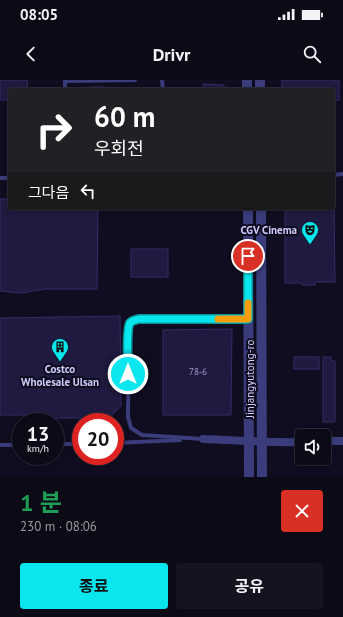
<!DOCTYPE html>
<html lang="ko">
<head>
<meta charset="utf-8">
<style>
  body { margin:0; font-family:"PT Sans","Noto Sans KR",sans-serif; background:#141320; color:#f1f3f6; height:100vh; display:flex; flex-direction:column; font-size:15px; white-space:nowrap }
  * { box-sizing:border-box; margin:0 }
  p { font-size:13px; color:#9a9aa1 }
  .icon { flex:none; width:22px; height:22px; fill:none; stroke:currentColor; stroke-width:2; stroke-linecap:round; stroke-linejoin:round }
  .map { position:relative; height:397px; overflow:hidden }
  .side { display:flex; flex-direction:column; background:#0b0a17; flex:1 }
  .side>* { flex:none }
  .banner { position:absolute; left:8px; top:8px; width:327px; height:122px; border-radius:4px; box-shadow:0 2px 6px #0003,0 0 0 1px #2b2b36; background:#202124; color:#fff; overflow:hidden }
  .controls { position:absolute; left:295px; top:349px; display:grid; gap:8px }
  .controls a { display:grid; place-items:center; width:36px; height:36px; border-radius:4px; background:#0b0a17; box-shadow:0 2px 6px #0003,0 0 0 1px #2b2b36; font-size:20px }
  .speed { position:absolute; left:12px; top:333px; display:flex; gap:8px; font-size:20px; font-weight:700; text-align:center }
  .speed>* { display:grid; place-content:center; width:52px; height:52px; border-radius:50%; background:#0b0a17; box-shadow:0 2px 6px #0003,0 0 0 1px #2b2b36; line-height:1 }
  .speed small { font-size:10px; font-weight:400 }
  .speed .limit { border:6px solid #d22; background:#fff; color:#111 }
  .pin { position:absolute; display:grid; place-items:center; width:34px; height:34px; color:#fff; margin:-17px; border:2px solid #fff; border-radius:50%; box-shadow:0 1px 4px #0007 }
  .me { position:absolute; width:44px; margin:-22px; rotate:0deg; stroke-linejoin:round; filter:drop-shadow(0 0 3px #0008) }
  .turn { display:flex; align-items:center; gap:14px; height:84px; padding:0 20px; font-size:18px }
  .turn .icon { width:52px; height:52px; stroke-width:2.5 }
  .turn b { display:block; font-size:28px; line-height:34px }
  .then { display:flex; align-items:center; height:38px; padding:0 20px; background:#0003; gap:8px; font-size:15px }
  .round { display:grid; place-items:center; flex:none; width:42px; height:42px; border-radius:4px; background:#141320 }
  .headline { display:flex; align-items:center; justify-content:space-between; height:68px; padding:0 20px }
  h1 { font-size:24px; font-weight:700; line-height:30px; color:#1e9e55 }
  .action { display:flex; gap:8px; margin-top:auto; padding:8px 20px }
  .action a { flex:1; height:46px; border-radius:4px; background:#09e6ed; color:#111; font-size:16px; font-weight:700; line-height:46px; text-align:center }
  .action a+a { background:#141320; color:#f1f3f6 }
  .status { display:flex; justify-content:space-between; align-items:center; height:28px; padding:0 20px; background:#0b0a17; direction:ltr }
  .status svg { height:11px; fill:currentColor }
  header { display:flex; justify-content:space-between; align-items:center; height:52px; padding:0 20px; background:#0b0a17; font-size:18px; font-weight:700 }
  .map>svg:first-child { display:block }
  .building { fill:#1f1a3f; stroke:#352d6a }
  .lines { fill:none; stroke-linecap:round; stroke-linejoin:round }
  .service { stroke:#3a3c7c; stroke-width:4 }
  .minor { stroke:#3a3c7c; stroke-width:8 }
  .tertiary { stroke:#3a3c7c; stroke-width:10 }
  .route-casing { stroke:#06969a; stroke-width:10 }
  .route { stroke:#09e6ed; stroke-width:7 }
  .slow { stroke:#f59e0b; stroke-width:7 }
  .labels { text-anchor:middle; stroke-width:4; stroke-linejoin:round; paint-order:stroke }
  .number-label { font-size:9px; fill:#a3a0ce }
  .poi-label { font-size:11px; font-weight:bold; fill:#cfcdfd; stroke:#0f0d1f; text-anchor:end }
  .street-label { font-size:11px; fill:#cfcdfd; stroke:#0f0d1f }
</style>
</head>
<body>
<div class="status"><b>08:05</b><svg viewBox="0 0 49 12"><path d="M0 12V9h3v3zM5 12V6h3v6zM10 12V3h3v9zM15 12V0h3v12zM26 1h20v11H26zM47 4h2v5h-2z"/></svg></div>
<header><svg class="icon" aria-label="back" viewBox="0 0 24 24"><path d="M15 5l-7 7 7 7"/></svg>Drivr<svg class="icon" aria-label="search" viewBox="0 0 24 24"><circle cx="10" cy="10" r="6"/><path d="M15 15l6 6"/></svg></header>
<div class="map">
<svg width="343" height="397" viewBox="0 0 343 397">
  <rect width="100%" height="100%" fill="#0f0d1f"/>
  <g class="building">
    <polygon points="0,0 27,0 28,10 10,10 10,20 0,20"/>
    <polygon points="282,0 339,0 339,20 333,21 333,10 282,10"/>
    <polygon points="203,4 224,5 224,10 203,10"/>
    <rect x="90" y="7" width="14" height="3"/>
    <rect x="71" y="9" width="17" height="1"/>
    <polygon points="0,119 10,119 10,128 98,128 97,209 45,209 21,213 0,211"/>
    <polygon points="333,119 334,119 335,202 315,202 315,205 302,205 302,203 285,203 285,128 333,128"/>
    <rect x="131" y="169" width="37" height="28"/>
    <polygon points="120,236 121,326 109,338 37,338 38,335 0,335 0,238"/>
    <polygon points="232,249 231,335 163,335 163,250"/>
    <rect x="294" y="277" width="25" height="12"/>
    <polygon points="323,277 331,277 331,280 335,281 335,342 323,342"/>
  </g>
  <g class="lines">
    <g class="service">
      <polyline points="65,0 65,10"/>
      <polyline points="162,0 163,10"/>
      <polyline points="65,1 135,0"/>
      <polyline points="333,95 343,94"/>
      <polyline points="0,98 10,98"/>
      <path d="M203,359L142,355L131,348L128,337L129,247C131,242 133,240 139,239H247"/>
      <polyline points="115,363 180,360"/>
      <polyline points="55,364 81,364"/>
      <polyline points="0,365 21,365"/>
    </g>
    <g class="minor">
      <path d="M203,359C236,360 269,363 302,362"/>
      <polyline points="324,361 343,361"/>
    </g>
    <g class="tertiary">
      <polyline points="247,0 247,10"/>
      <polyline points="260,0 260,10"/>
      <polyline points="248,128 249,397"/>
      <polyline points="261,128 262,397"/>
    </g>
  </g>
  <g class="lines">
    <defs>
      <path id="route" d="M128,294C128,285 126,249 130,243C132,240 136,240 139,239H248V176"/>
    </defs>
    <use href="#route" class="route-casing"/>
    <use href="#route" class="route"/>
    <polyline class="slow" points="218,239 248,239 248,223"/>
  </g>
  <defs>
    <symbol id="theatre-pin" viewBox="-11 -11 22 30"><path d="M0 17L-7.5 6A9.5 9.5 0 1 1 7.5 6Z" fill="#09e6ed" stroke="#0f0d1f"/><path d="M-5-5.5Q0-4 5-5.5V0Q5 5 0 6Q-5 5-5 0ZM-3.3-2.5H-1v1.5H-3.3ZM1-2.5H3.3v1.5H1ZM-2.8 1Q0 5.5 2.8 1Z" fill="#111"/></symbol>
    <symbol id="building-pin" viewBox="-11 -11 22 30"><path d="M0 17L-7.5 6A9.5 9.5 0 1 1 7.5 6Z" fill="#09e6ed" stroke="#0f0d1f"/><path d="M-4-6H4V6H1V3H-1V6H-4ZM-2.5-4.3h1.7v1.8h-1.7ZM.8-4.3h1.7v1.8H.8ZM-2.5-1h1.7V.8h-1.7ZM.8-1h1.7V.8H.8Z" fill="#111"/></symbol>
  </defs>
  <g fill-rule="evenodd">
    <use href="#theatre-pin" x="300" y="140" width="20" height="27"/>
    <use href="#building-pin" x="50" y="257" width="20" height="27"/>
  </g>
  <g class="labels">
    <g class="number-label">
      <text x="198" y="295">78-6</text>
    </g>
    <g class="poi-label">
      <text x="297" y="154">CGV Cinema</text>
      <text x="60" y="293" text-anchor="middle">Costco<tspan x="60" dy="13">Wholesale Ulsan</tspan></text>
    </g>
    <g class="street-label">
      <text transform="translate(250 299) rotate(-90)" y="4">Jinjangyutong-ro</text>
    </g>
  </g>
</svg>
<div class="controls">
<a><svg class="icon" aria-label="sound" viewBox="0 0 24 24"><path d="M4 9h4l5-4v14l-5-4H4zM17 9q2 3 0 6"/></svg></a>
</div>
<div class="speed"><div>13<small>km/h</small></div><div class="limit">20</div></div>
<div class="pin" style="left:248px;top:176px;background:#d93025"><svg class="icon" aria-label="arrive" viewBox="0 0 24 24"><path d="M6 21V4h12l-3 4 3 4H6"/></svg></div>
<svg class="me" style="left:128px;top:294px" viewBox="-20 -20 40 40"><circle r="17" fill="#09e6ed" stroke="#fff" stroke-width="3"/><path d="M0-11L8 9 0 5-8 9z" fill="#fff"/></svg>
<div class="banner">
<div class="turn"><svg class="icon" aria-label="right" viewBox="0 0 24 24"><path d="M7 20v-9h11M14 6l5 5-5 5"/></svg><div><b>60 m</b>우회전</div></div>
<div class="then">그다음<svg class="icon" aria-label="left" viewBox="0 0 24 24"><path d="M17 20v-9H6M10 6l-5 5 5 5"/></svg></div>
</div>
</div>
<section class="side">
<div class="headline"><div><h1>1 분</h1><p>230 m · 08:06</p></div><a class="round" style="background:#d93025;color:#fff"><svg class="icon" aria-label="close" viewBox="0 0 24 24"><path d="M6 6l12 12M18 6L6 18"/></svg></a></div>
<div class="action"><a>종료</a><a>공유</a></div>
</section>
</body>
</html>
